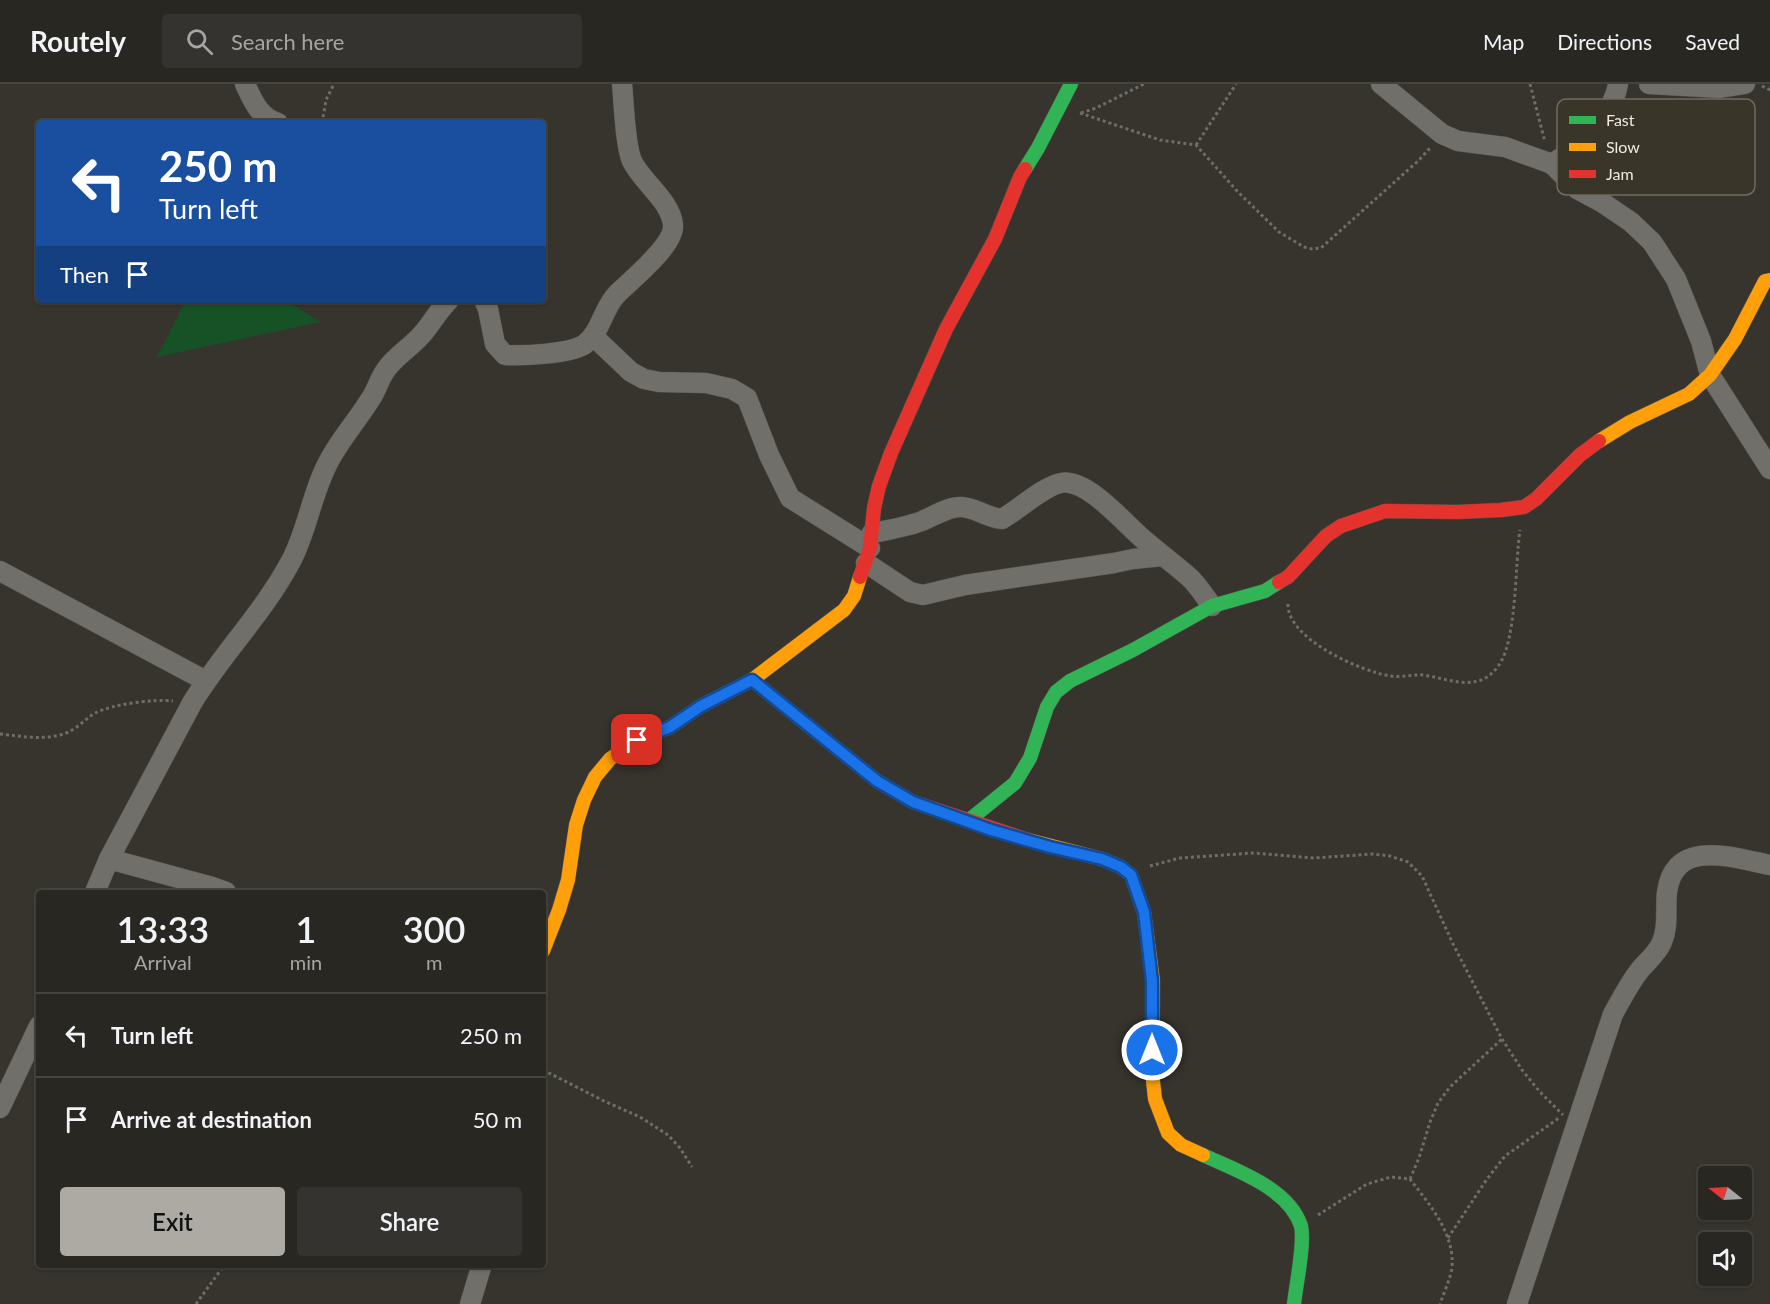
<!DOCTYPE html>
<html lang="en">
<head>
<meta charset="utf-8">
<style>
  body { margin:0; font-family:Lato,sans-serif; background:#34332f; color:#f1f3f6; height:100vh; display:flex; flex-direction:column; font-size:22px; white-space:nowrap }
  * { box-sizing:border-box; margin:0 }
  p { font-size:20px; color:#a5a5a5 }
  .icon { flex:none; width:33px; height:33px; fill:none; stroke:currentColor; stroke-width:2; stroke-linecap:round; stroke-linejoin:round }
  .map { position:relative; flex:1; overflow:hidden }
  .drawer { position:absolute; left:36px; top:806px; width:510px; height:378px; display:flex; flex-direction:column; background:#282722; border-radius:6px; box-shadow:0 2px 4px #0004,0 0 0 2px #444440 }
  .drawer>* { flex:none }
  .hud { position:absolute; left:36px; top:36px; width:510px; height:183px; border-radius:6px; box-shadow:0 2px 4px #0004,0 0 0 2px #444440; background:#1a4fa0; color:#fff; overflow:hidden }
  .needle { width:39px; rotate:288deg }
  .tools { position:absolute; left:1698px; top:1082px; display:grid; gap:12px }
  .tools a { display:grid; place-items:center; width:54px; height:54px; border-radius:6px; background:#282722; box-shadow:0 2px 4px #0004,0 0 0 2px #444440; font-size:30px }
  .pin { position:absolute; display:grid; place-items:center; width:51px; height:51px; color:#fff; margin:-26px; border-radius:12px; box-shadow:0 3px 9px #0006 }
  .me { position:absolute; width:66px; margin:-33px; rotate:0deg; stroke-linejoin:round; filter:drop-shadow(0 0 4px #0008) }
  .turn { display:flex; align-items:center; gap:21px; height:126px; padding:0 24px; font-size:27px }
  .turn .icon { width:78px; height:78px; stroke-width:2.5 }
  .turn b { display:block; font-size:42px; line-height:51px }
  .then { display:flex; align-items:center; height:57px; padding:0 24px; background:#0003; gap:12px; font-size:22px }
  .eta { display:flex; justify-content:space-evenly; align-items:center; height:102px; text-align:center }
  .eta b { font-size:36px; font-weight:600; line-height:42px }
  .cta { display:flex; gap:12px; margin-top:auto; padding:12px 24px }
  .cta a { flex:1; height:69px; border-radius:6px; background:#adaaa3; color:#111; font-size:24px; font-weight:600; line-height:69px; text-align:center }
  .cta a+a { background:#34332f; color:#f1f3f6 }
  ul { padding:0; list-style:none }
  li { display:flex; align-items:center; gap:18px; height:84px; padding:0 24px; border-top:2px solid #444440 }
  li div { flex:1 }
  li b { display:block; font-size:22px }
  li em { font-style:normal }
  header { display:flex; align-items:center; gap:36px; box-sizing:border-box; height:84px; padding:0 30px; background:#282722; border-bottom:2px solid #444440 }
  header strong { font-size:28px }
  nav { display:flex; gap:33px; margin-inline-start:auto; font-size:21px }
  .search { width:420px; height:54px; background:#34332f; display:flex; align-items:center; gap:15px; box-sizing:border-box; padding:0 21px; border-radius:6px; color:#a5a5a5; font-size:22px }
  .map>svg:first-child { display:block }
  .green { fill:#165225 }
  .lines { fill:none; stroke-linecap:round; stroke-linejoin:round }
  .street-casing { stroke:#53514b; stroke-width:21 }
  .fast-casing { stroke:#53514b; stroke-width:15 }
  .slow-casing { stroke:#53514b; stroke-width:15 }
  .jam-casing { stroke:#53514b; stroke-width:15 }
  .path { stroke:#6e6d68; stroke-width:3; stroke-dasharray:3 3; stroke-linecap:butt }
  .street { stroke:#716f69; stroke-width:20 }
  .fast { stroke:#30b455; stroke-width:14 }
  .slow { stroke:#ff9f0a; stroke-width:14 }
  .jam { stroke:#e5322d; stroke-width:14 }
  .route-casing { stroke:#114b97; stroke-width:15 }
  .route { stroke:#1a73e8; stroke-width:10 }
  .key { fill:#3a3529; stroke:#706b60; stroke-width:1.5 }
  .key-label { font-size:16px; fill:#edeae2 }
</style>
</head>
<body>
<header>
<strong>Routely</strong>
<div class="search"><svg class="icon" aria-label="search" viewBox="0 0 24 24"><circle cx="10" cy="10" r="6"/><path d="M15 15l6 6"/></svg>Search here</div>
<nav><a>Map</a><a>Directions</a><a>Saved</a></nav>
</header>
<div class="map">
<svg width="1770" height="1220" viewBox="0 0 1770 1220">
  <rect width="100%" height="100%" fill="#36342d"/>
  <polygon class="green" points="186,216 285,216 321,238 157,273"/>
  <g class="lines">
    <defs>
      <g id="street">
        <path d="M245,0C253,17 259,33 278,39"/>
        <polyline points="1381,0 1442,50 1458,57 1505,63 1552,80 1577,105 1603,119 1631,138 1652,158 1676,195 1701,257 1710,291 1770,385"/>
        <polyline points="1649,0 1720,4 1745,0"/>
        <path d="M1552,80C1563,72 1575,66 1585,58C1599,46 1615,18 1618,0"/>
        <path d="M484,216L488,225L495,260L505,271C523,272 571,270 585,260C601,248 603,224 617,210C631,196 675,161 673,141C671,117 642,98 632,77C625,61 624,19 622,0"/>
        <polyline points="593,252 631,288 644,295 659,298 706,299 732,305 747,314 769,371 790,414 870,464"/>
        <path d="M872,449C889,446 906,443 922,437C934,432 949,422 962,423C976,424 988,434 1002,435C1018,426 1044,402 1061,399C1087,394 1124,439 1143,455C1158,468 1174,480 1189,493C1198,501 1205,513 1212,522"/>
        <polyline points="866,479 910,508 923,511 965,501 1114,479 1133,475 1163,472"/>
        <polyline points="0,487 206,597"/>
        <polyline points="109,775 212,803 226,808"/>
        <path d="M95,808L109,775L192,619C222,570 264,528 291,477C308,445 312,407 330,375C342,353 360,333 373,311C378,302 381,291 388,283C398,270 414,261 424,248C433,237 439,226 449,216"/>
        <polyline points="0,1024 39,942"/>
        <polyline points="470,1220 482,1180"/>
        <path d="M1517,1220L1613,930C1621,916 1629,900 1639,887C1647,877 1657,870 1662,858C1669,842 1665,825 1667,808C1675,753 1733,774 1770,781"/>
      </g>
      <g id="fast">
        <polyline points="1025,85 1038,64 1071,0"/>
        <polyline points="968,737 1015,699 1030,674 1047,623 1056,608 1070,597 1133,566 1212,522 1265,507 1279,498"/>
        <path d="M1203,1071C1235,1086 1289,1104 1301,1142C1305,1159 1296,1201 1294,1220"/>
      </g>
      <g id="slow">
        <polyline points="1599,357 1630,338 1689,310 1710,291 1735,255 1765,197 1770,196"/>
        <polyline points="1028,756 1102,775 1121,783 1131,791 1144,828 1153,897 1152,988 1155,1015 1168,1049 1181,1061 1203,1071"/>
        <polyline points="543,867 559,826 568,796 576,741 584,716 595,693 610,675 637,656 670,643 701,622 752,596 844,526 854,512 860,493"/>
      </g>
      <g id="jam">
        <polyline points="860,493 870,464 874,424 879,402 891,369 946,245 995,155 1020,93 1025,85"/>
        <polyline points="1279,498 1288,493 1326,452 1341,442 1385,427 1458,428 1501,426 1524,423 1536,415 1580,371 1599,357"/>
        <polyline points="752,596 877,697 913,718 1028,756"/>
      </g>
    </defs>
    <use href="#street" class="street-casing"/>
    <use href="#fast" class="fast-casing"/>
    <use href="#slow" class="slow-casing"/>
    <use href="#jam" class="jam-casing"/>
    <g class="path">
      <polyline points="1530,0 1545,58"/>
      <polyline points="1762,2 1770,6"/>
      <polyline points="1080,29 1160,56 1196,61 1238,108 1279,148 1304,163 1312,165 1321,164 1419,76 1431,63"/>
      <polyline points="1081,29 1096,24 1144,0"/>
      <polyline points="322,39 326,16 334,0"/>
      <polyline points="1196,61 1236,0"/>
      <path d="M1288,520C1287,555 1362,588 1391,592C1402,594 1413,590 1423,591C1451,595 1479,610 1499,581C1517,555 1515,479 1520,446"/>
      <path d="M0,650C20,652 40,656 60,651C74,648 84,636 95,629C113,620 153,615 173,617"/>
      <polyline points="1150,782 1180,774 1253,769 1314,774 1373,770 1390,772 1408,778 1422,792 1453,860 1502,955 1522,986 1540,1008 1563,1031"/>
      <polyline points="543,986 604,1017 640,1033 668,1051 680,1064 692,1083"/>
      <polyline points="1410,1095 1419,1074 1430,1038 1438,1019 1450,1003 1502,955"/>
      <path d="M1318,1131L1367,1100L1391,1093L1410,1095C1429,1120 1455,1149 1452,1184C1450,1195 1444,1209 1440,1220"/>
      <polyline points="1448,1154 1487,1095 1505,1072 1559,1034"/>
      <polyline points="196,1220 225,1180"/>
    </g>
    <use href="#street" class="street"/>
    <use href="#fast" class="fast"/>
    <use href="#slow" class="slow"/>
    <use href="#jam" class="jam"/>
  </g>
  <g class="lines">
    <defs>
      <polyline id="route" points="637,656 670,643 701,622 752,596 877,697 913,718 991,746 1050,763 1102,775 1121,783 1131,791 1144,828 1152,897 1152,966"/>
    </defs>
    <use href="#route" class="route-casing"/>
    <use href="#route" class="route"/>
  </g>
  <rect x="1557" y="15" width="198" height="96" rx="9" class="key"/>
  <rect x="1569" y="32" width="27" height="8" fill="#30b455"/>
  <rect x="1569" y="59" width="27" height="8" fill="#ff9f0a"/>
  <rect x="1569" y="86" width="27" height="8" fill="#e5322d"/>
  <g class="key-label">
    <text x="1606" y="42">Fast</text>
    <text x="1606" y="69">Slow</text>
    <text x="1606" y="96">Jam</text>
  </g>
</svg>
<div class="tools">
<a><svg class="needle" viewBox="-14 -14 28 28"><path d="M0-13l5 13h-10z" fill="#e53935"/><path d="M0 13l5-13h-10z" fill="#a5a5a5"/></svg></a>
<a><svg class="icon" aria-label="sound" viewBox="0 0 24 24"><path d="M4 9h4l5-4v14l-5-4H4zM17 9q2 3 0 6"/></svg></a>
</div>
<div class="pin" style="left:637px;top:656px;background:#d93025"><svg class="icon" aria-label="arrive" viewBox="0 0 24 24"><path d="M6 21V4h12l-3 4 3 4H6"/></svg></div>
<svg class="me" style="left:1152px;top:966px" viewBox="-20 -20 40 40"><circle r="17" fill="#1a73e8" stroke="#fff" stroke-width="3"/><path d="M0-11L8 9 0 5-8 9z" fill="#fff"/></svg>
<div class="hud">
<div class="turn"><svg class="icon" aria-label="left" viewBox="0 0 24 24"><path d="M17 20v-9H6M10 6l-5 5 5 5"/></svg><div><b>250 m</b>Turn left</div></div>
<div class="then">Then<svg class="icon" aria-label="arrive" viewBox="0 0 24 24"><path d="M6 21V4h12l-3 4 3 4H6"/></svg></div>
</div>
<section class="drawer">
<div class="eta">
<div><b>13:33</b><p>Arrival</p></div>
<div><b>1</b><p>min</p></div>
<div><b>300</b><p>m</p></div>
</div>
<ul>
<li><svg class="icon" aria-label="left" viewBox="0 0 24 24"><path d="M17 20v-9H6M10 6l-5 5 5 5"/></svg><div><b>Turn left</b></div><em>250 m</em></li>
<li><svg class="icon" aria-label="arrive" viewBox="0 0 24 24"><path d="M6 21V4h12l-3 4 3 4H6"/></svg><div><b>Arrive at destination</b></div><em>50 m</em></li>
</ul>
<div class="cta"><a>Exit</a><a>Share</a></div>
</section>
</div>
</body>
</html>
